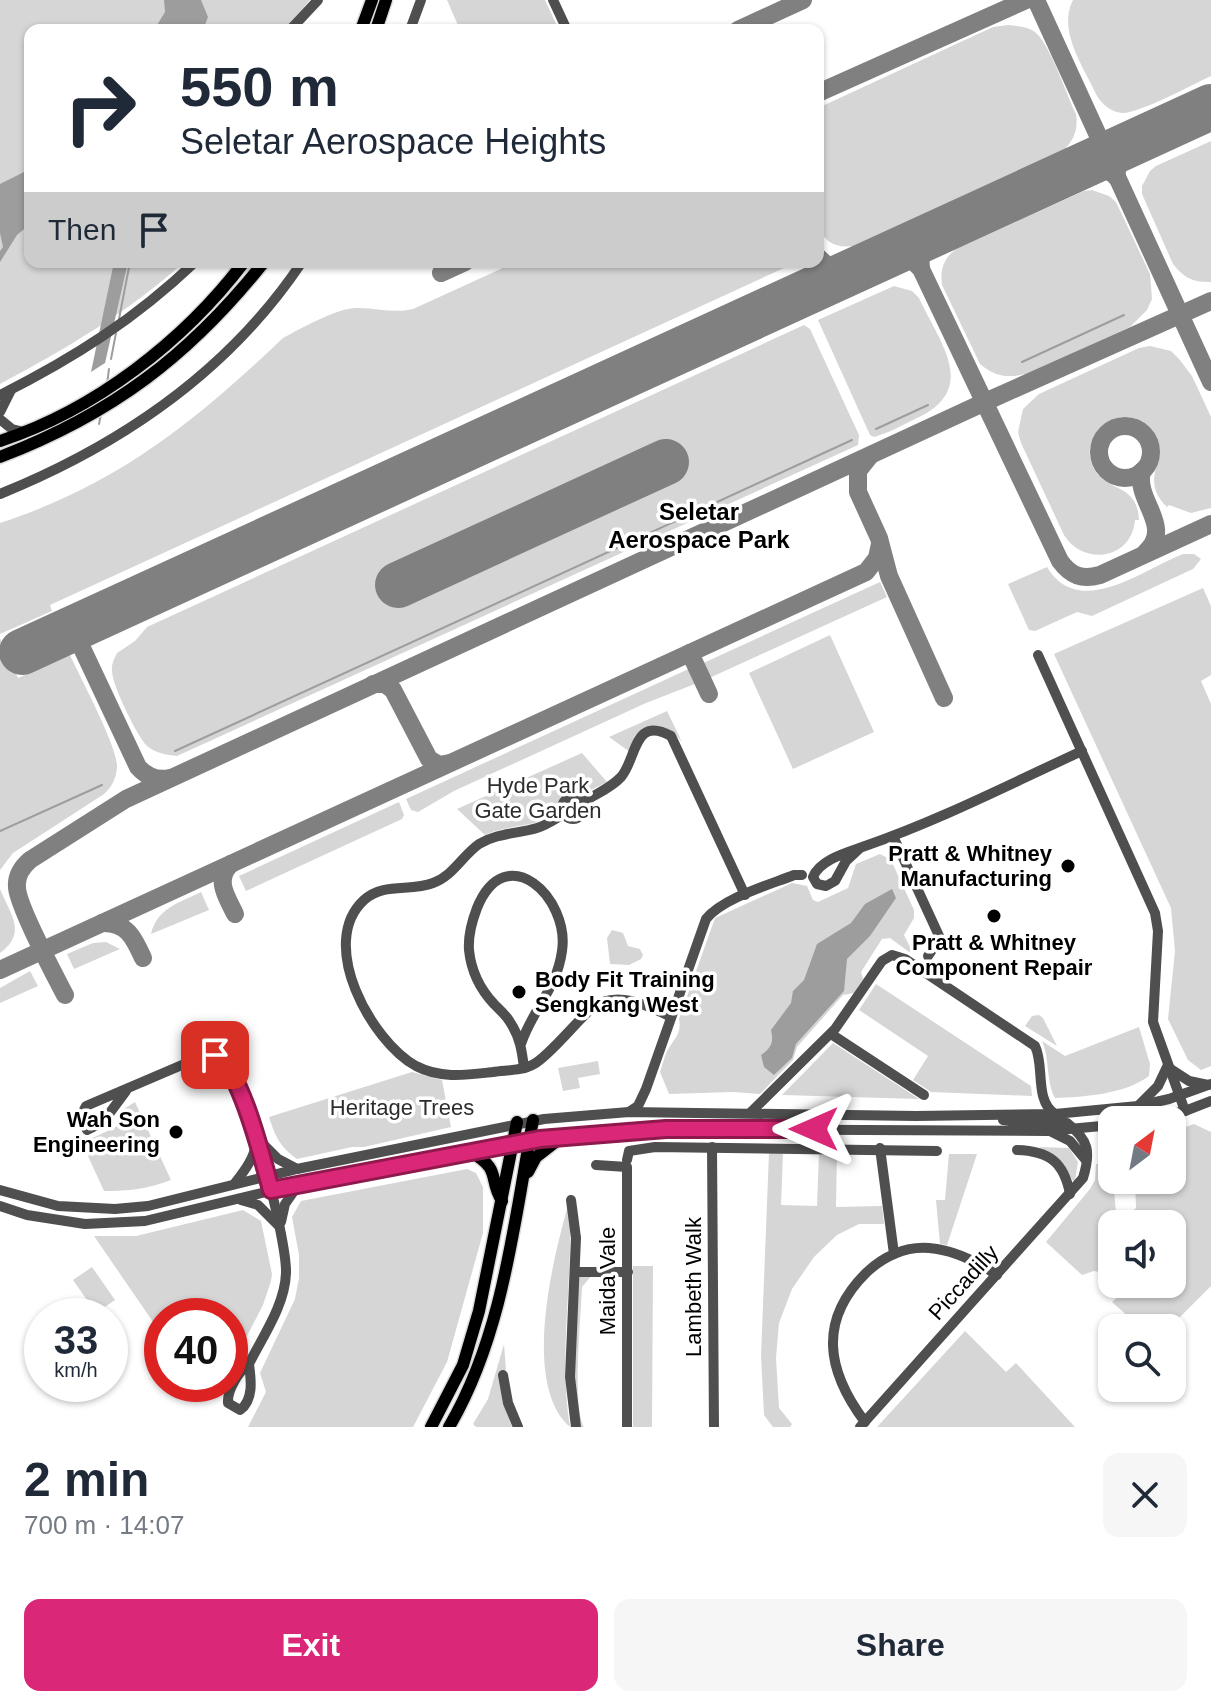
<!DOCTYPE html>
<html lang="en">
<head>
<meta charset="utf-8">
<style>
  body { margin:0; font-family:Helvetica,sans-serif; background:#f6f6f7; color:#1f2937; height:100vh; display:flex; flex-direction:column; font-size:30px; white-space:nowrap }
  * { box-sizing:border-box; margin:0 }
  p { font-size:26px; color:#747a83 }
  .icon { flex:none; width:44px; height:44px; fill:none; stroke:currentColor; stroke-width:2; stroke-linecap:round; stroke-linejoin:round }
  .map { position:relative; height:1427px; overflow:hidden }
  .side { display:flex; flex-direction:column; background:#fff; flex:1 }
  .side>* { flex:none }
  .top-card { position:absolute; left:24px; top:24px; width:800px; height:244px; border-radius:16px; box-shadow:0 2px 6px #0004; background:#fff; color:#1f2937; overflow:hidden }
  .needle { width:52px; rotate:32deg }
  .fabs { position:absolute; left:1098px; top:1106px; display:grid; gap:16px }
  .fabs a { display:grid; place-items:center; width:88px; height:88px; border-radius:16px; background:#fff; box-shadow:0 2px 6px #0004; font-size:40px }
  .speed { position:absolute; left:24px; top:1298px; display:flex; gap:16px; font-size:40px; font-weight:700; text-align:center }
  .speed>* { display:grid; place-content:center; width:104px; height:104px; border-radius:50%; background:#fff; box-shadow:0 2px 6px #0004; line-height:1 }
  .speed small { font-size:20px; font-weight:400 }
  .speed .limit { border:12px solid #d22; background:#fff; color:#111 }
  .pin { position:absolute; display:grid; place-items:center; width:68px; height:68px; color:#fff; margin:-34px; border-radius:16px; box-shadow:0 4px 12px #0006 }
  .me { position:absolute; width:88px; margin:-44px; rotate:270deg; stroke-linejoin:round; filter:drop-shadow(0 0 6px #0008) }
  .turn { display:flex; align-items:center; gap:28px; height:168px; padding:0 24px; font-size:36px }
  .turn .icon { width:104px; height:104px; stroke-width:2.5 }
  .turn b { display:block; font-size:56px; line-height:68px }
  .then { display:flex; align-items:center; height:76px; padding:0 24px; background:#0003; gap:16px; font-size:30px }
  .round { display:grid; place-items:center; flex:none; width:84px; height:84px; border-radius:16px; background:#f6f6f7 }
  .summary { display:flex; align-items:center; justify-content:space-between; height:136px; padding:0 24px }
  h1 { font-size:48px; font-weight:600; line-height:60px }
  .button { display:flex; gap:16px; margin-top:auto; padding:16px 24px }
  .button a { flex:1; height:92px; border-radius:16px; background:#db2777; color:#fff; font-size:32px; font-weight:600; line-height:92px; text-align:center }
  .button a+a { background:#f6f6f7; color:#1f2937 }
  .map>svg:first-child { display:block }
  .green { fill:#d6d6d6 }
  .water { fill:#9d9d9d }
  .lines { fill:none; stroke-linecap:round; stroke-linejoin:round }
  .stream { stroke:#9d9d9d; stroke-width:2 }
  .taxiway { stroke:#808080; stroke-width:18 }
  .runway { stroke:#808080; stroke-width:46 }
  .major-casing { stroke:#dbdbdb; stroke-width:15 }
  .minor { stroke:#4f4f4f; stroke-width:10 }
  .major { stroke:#000; stroke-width:12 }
  .route-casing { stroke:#8e194d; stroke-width:20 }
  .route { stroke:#db2777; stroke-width:14 }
  .poi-dot { fill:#000; stroke:#fff; stroke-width:3 }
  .labels { text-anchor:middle; stroke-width:7; stroke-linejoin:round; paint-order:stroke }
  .park-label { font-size:22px; fill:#2d2d2d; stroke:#fff }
  .poi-label { font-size:22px; font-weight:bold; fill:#000; stroke:#fff; text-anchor:end }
  .street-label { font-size:22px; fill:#000; stroke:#fff }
  .neighbourhood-label { font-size:24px; font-weight:bold; fill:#000; stroke:#fff }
</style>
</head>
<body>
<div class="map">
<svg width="1211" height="1427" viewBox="0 0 1211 1427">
  <rect width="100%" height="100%" fill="#fff"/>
  <g class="green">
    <path d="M0,0H310L284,30H30V262H184C130,311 64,350 0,384Z"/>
    <polygon points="447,0 545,0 559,30 460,30"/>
    <path d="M1073,0H1211V76C1194,84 1138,114 1122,113C1111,112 1103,105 1097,96C1084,67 1057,31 1073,0Z"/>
    <path d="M1008,25C1018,26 1030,27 1037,34C1051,47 1067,96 1076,114C1078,129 1075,138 1065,149L853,246C836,248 826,243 818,228V108L993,27Z"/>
    <path d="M1211,141V282C1194,283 1184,278 1173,264L1142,194V186L1150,171L1156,166Z"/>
    <path d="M1092,190L1109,196L1116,202L1150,274L1152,299L1147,310L1130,327L1030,373C1010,378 996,378 980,364L942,285C940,270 943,259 956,249L1084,191Z"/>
    <path d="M516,262H790L784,268L50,605L52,611L0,634V523C117,485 196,421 283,338C302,328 335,309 355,308C375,307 393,314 413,309Z"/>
    <path d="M894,286L912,291L919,298C941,345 980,390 915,419C901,426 888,433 874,437L870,435L818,320Z"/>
    <path d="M804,325L810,329L859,435L858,445L177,756C166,755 156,753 147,746C137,736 112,685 112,671C111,665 114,659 117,653L135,641L147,627Z"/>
    <path d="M1150,346L1171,351L1179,359L1192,376L1211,417V508L1191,513L1169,505L1167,507C1135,476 1176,456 1150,428C1123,399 1077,432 1093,467C1106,494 1137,481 1139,520H1135C1132,559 1084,567 1064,535L1021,443L1018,432L1023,409L1039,394L1139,348Z"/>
    <path d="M1183,554H1194L1201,559L1193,569L1092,616L1077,612L1035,631L1029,630L1008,584L1047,567C1079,620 1142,570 1183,554Z"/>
    <polygon points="880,582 887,597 705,680 699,665"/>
    <polygon points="1203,588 1211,606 1211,675 1201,681 1211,704 1211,1066 1201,1070 1188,1060 1168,1019 1175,951 1171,908 1054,654"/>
    <polygon points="830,635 874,732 793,769 749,673"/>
    <path d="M0,638L18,678L70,655C80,677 117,746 117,766C117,777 112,787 104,794L13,853L0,870Z"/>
    <polygon points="693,667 700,682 646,703 454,791 418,812 411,810 406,799"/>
    <path d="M667,711L682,742C670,726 652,721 635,736L630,752L609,737Z"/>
    <path d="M582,753L607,782L583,794H565C560,800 561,805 557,811C546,827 503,825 485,835L457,809Z"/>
    <polygon points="399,802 404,815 402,819 246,891 239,876"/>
    <path d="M880,854L891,860L914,910V918L904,935L912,951L909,952L890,938L882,939L861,972L863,979L854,993L843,995L797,1047L793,1060L760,1094L733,1092L669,1094L660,1072C662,1066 664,1058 667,1051C674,1039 682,1034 679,1019L715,918L792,883L807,886L813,900L818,902L848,888L856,864Z"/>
    <path d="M0,889C10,914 28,933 0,953Z"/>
    <path d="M201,892L209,910L151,934C157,908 179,903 201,892Z"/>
    <polygon points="612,930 623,933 628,946 640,949 643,955 641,959 629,965 610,964 607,938"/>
    <polygon points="106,942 120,949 74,969 67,954 93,943"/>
    <polygon points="30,971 38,986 0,1003 0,988"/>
    <polygon points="876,984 1031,1086 1032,1096 931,1092 913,1080 928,1056 859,1010"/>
    <polygon points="1039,1015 1043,1018 1057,1046 1025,1026 1032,1016"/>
    <path d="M1139,1027L1150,1064L1149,1076C1125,1094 1085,1097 1055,1098C1046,1082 1050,1059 1042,1041L1065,1056Z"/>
    <polygon points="833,1043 919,1099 782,1095"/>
    <polygon points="598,1061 600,1074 578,1078 580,1088 563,1091 558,1068"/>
    <path d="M412,1072L442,1080L451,1127L364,1147H352L297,1159C280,1147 275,1136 269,1117Z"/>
    <path d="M135,1102L171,1180C148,1189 128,1191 104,1191L82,1143L116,1127L122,1110Z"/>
    <polygon points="1194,1124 1211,1132 1211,1286 1169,1328 1141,1328 1112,1302 1120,1295 1124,1284 1172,1284 1172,1224 1147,1224 1142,1219 1121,1221 1136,1208 1135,1180 1172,1180 1172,1132"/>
    <polygon points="1039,1147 1069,1148 1078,1162 1075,1180 1073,1181 1062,1162"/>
    <polygon points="769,1153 783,1153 781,1205 817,1206 819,1153 837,1153 836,1207 882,1206 884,1224 859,1224 837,1235 814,1257 792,1289 779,1323 776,1358 779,1408 792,1424 790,1427 773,1427 764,1415 761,1356"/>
    <polygon points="949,1154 977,1154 947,1245 940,1244 936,1200 945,1200"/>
    <polygon points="1096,1164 1108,1164 1112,1168 1117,1224 1112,1224 1112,1264 1107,1264 1104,1273 1094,1271 1082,1275 1046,1242 1090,1189 1095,1180"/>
    <polygon points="467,1169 476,1173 483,1187 483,1233 447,1362 413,1427 248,1427 266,1392 260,1373 295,1299 299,1278 299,1255 292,1217 301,1201"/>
    <path d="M567,1209H570C573,1282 558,1355 570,1427C522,1385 552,1263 567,1209Z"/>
    <polygon points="243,1210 261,1221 272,1274 271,1281 263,1305 230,1369 230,1316 162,1316 162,1335 94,1236 136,1236"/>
    <polygon points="633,1266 653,1266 652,1427 633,1427"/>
    <polygon points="92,1267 115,1300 96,1313 73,1280"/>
    <path d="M578,1275H592L582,1287C581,1317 572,1404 584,1427H580L574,1373Z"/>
    <polygon points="965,1331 1006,1372 1016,1363 1075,1427 877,1427"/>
    <polygon points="504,1344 506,1370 500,1371 503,1402 512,1427 476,1427 473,1424 488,1399"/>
  </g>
  <g class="water">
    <polygon points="164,0 201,0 208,17 203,30 154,30 165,12"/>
    <polygon points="30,169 30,224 17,235 0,262 0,251 3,247 0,233 0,184"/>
    <polygon points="114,262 128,262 105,363 91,372"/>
    <path d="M892,889L896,898L870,936L847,959L844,991L796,1044L792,1058L774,1075L764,1067L761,1055C771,1048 774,1043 771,1030L791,1003L793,991L804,980L817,944L851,923L865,904Z"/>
  </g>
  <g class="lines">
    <g class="stream">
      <polyline points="119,319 130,262"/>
      <polyline points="111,359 116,333"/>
      <polyline points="1022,362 1124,315"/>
      <polyline points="107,384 109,369"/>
      <polyline points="99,424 101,414"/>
      <polyline points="876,429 928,405"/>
      <polyline points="175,751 852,440"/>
      <polyline points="0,831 102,785"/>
    </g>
    <g class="taxiway">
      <polyline points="1036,0 1211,382"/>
      <polyline points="738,30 803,0"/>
      <polyline points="818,93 1026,0"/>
      <polyline points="1082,166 1101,166 1116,176"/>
      <polyline points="1116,177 1119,159 1130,144"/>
      <path d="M890,254L908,256L921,269L1060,561C1071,576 1082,580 1100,575L1211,524"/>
      <polyline points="818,257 832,270 851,272"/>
      <polyline points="921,269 920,252 931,236"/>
      <polyline points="441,273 465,262"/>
      <polyline points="809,291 818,276 819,259"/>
      <circle cx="1125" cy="452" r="26"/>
      <polyline points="870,456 858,471 858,492 879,538 889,576 944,698"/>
      <path d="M1142,471C1134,501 1175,526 1145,553"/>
      <path d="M73,629L138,767C147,777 157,781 170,778"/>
      <polyline points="690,653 709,694"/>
      <polyline points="373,684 385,684 393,690 429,759 439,765 450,763"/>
      <path d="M231,864C214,880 227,897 235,914"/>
      <path d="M102,923C127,922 134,938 143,958"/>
      <polyline points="0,970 866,572 877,558 880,544"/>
      <path d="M65,995C55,976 17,904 17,887C16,876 22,867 30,860L126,799L985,402L1211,301"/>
    </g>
    <g class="runway">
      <polyline points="398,585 666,462"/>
      <polyline points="22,652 1211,107"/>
    </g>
    <defs>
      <g id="major">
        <polyline points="361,30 372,0"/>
        <polyline points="376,30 386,0"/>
        <path d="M0,441C95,410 184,341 244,262"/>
        <path d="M0,457C112,414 189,356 264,262"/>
        <path d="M471,1152C502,1170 488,1178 502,1201"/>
        <polyline points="528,1172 536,1157 563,1136"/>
        <polyline points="431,1427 463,1365 479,1311 517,1122"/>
        <path d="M449,1427C503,1335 514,1223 533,1120"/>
      </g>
    </defs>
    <use href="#major" class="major-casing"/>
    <g class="minor">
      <polyline points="553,0 567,30"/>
      <polyline points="290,30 318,0"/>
      <polyline points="410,30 421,0"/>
      <path d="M0,395C74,358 135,319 195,262"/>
      <polyline points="0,412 11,390"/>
      <polyline points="1,420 12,429 24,432"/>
      <path d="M0,494C121,445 229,371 302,262"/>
      <polyline points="1038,655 1155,913 1158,931 1153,1022 1185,1111"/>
      <circle cx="573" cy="808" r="11"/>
      <path d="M582,803C595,794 610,789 621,777C637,759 633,715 671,736L745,895"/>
      <path d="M564,814C555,819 547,825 537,828C517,834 497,833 479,844C462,856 453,876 433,883C410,892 384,882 364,900C317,943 371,1041 416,1066C441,1079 466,1075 493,1072C506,1070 523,1071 534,1064C549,1056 576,1022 591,1009C614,989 648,1005 671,1017"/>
      <polyline points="893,836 940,938 928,956"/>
      <path d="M860,848L846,861L835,881L826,886L817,884L813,877C820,859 849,852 865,846C940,820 1010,784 1082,751"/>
      <polyline points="831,1034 924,1095"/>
      <path d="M521,1044C532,1010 557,989 562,951C570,898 506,837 477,908C472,921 468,936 469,950C471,970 480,989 494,1004C500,1010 506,1015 510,1022C520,1037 522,1051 524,1068"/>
      <polyline points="1169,1068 1189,1081 1208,1085"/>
      <path d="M126,1091L103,1122L87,1130L81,1116L86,1106L203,1056C209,1055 215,1053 220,1058C246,1077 287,1239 286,1273C285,1305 263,1336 249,1364C239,1371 227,1390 228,1403L240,1410C254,1400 251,1379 249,1364"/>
      <polyline points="1139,1105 1158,1086 1167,1067"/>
      <path d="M629,1112L638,1106L646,1089L706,919C723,898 769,885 794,875H802"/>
      <path d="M751,1112L835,1029L882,961L892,955L905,959L1035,1046C1045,1066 1034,1100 1055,1114"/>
      <polyline points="1145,1120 1185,1111 1211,1101"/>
      <polyline points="1050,1131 1070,1141 1085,1159"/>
      <polyline points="260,1141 278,1159 297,1169"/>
      <polyline points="712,1147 714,1427"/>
      <polyline points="880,1148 894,1254"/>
      <path d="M1017,1150C1049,1151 1064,1162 1070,1194"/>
      <polyline points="627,1160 629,1151 655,1147 937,1151"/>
      <polyline points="596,1165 627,1167 627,1427"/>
      <path d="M235,1183C246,1169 254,1158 257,1141"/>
      <polyline points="0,1190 58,1206 115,1209 148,1206 297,1169 544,1119 629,1112 916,1116 1055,1114 1138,1106 1169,1099 1211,1084"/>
      <polyline points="241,1200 258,1205 279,1226"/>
      <polyline points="571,1200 576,1238 570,1377 576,1427"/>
      <polyline points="0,1206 27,1215 85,1224 145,1221 299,1184 513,1143 628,1131 695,1129 1048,1131 1112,1125"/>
      <polyline points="281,1222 285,1204 299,1184"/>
      <polyline points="575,1272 628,1272"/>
      <polyline points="503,1375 508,1403 518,1427"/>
      <path d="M865,1422C826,1370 818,1320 867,1272C883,1257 905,1246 929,1248C954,1250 976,1261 997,1275"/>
      <path d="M860,1427L1083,1178C1091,1152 1089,1140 1067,1123H1023L1003,1120"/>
    </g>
    <use href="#major" class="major"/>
  </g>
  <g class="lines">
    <defs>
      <path id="route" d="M215,1055C241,1069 263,1161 271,1190L540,1139L666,1129H814"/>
    </defs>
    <use href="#route" class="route-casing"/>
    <use href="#route" class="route"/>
  </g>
  <g class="poi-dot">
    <circle cx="1068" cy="866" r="8"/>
    <circle cx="994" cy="916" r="8"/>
    <circle cx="519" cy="992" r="8"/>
    <circle cx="176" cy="1132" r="8"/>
  </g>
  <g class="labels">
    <g class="park-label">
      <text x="538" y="793">Hyde Park<tspan x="538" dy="25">Gate Garden</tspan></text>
      <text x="402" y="1115">Heritage Trees</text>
    </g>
    <g class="poi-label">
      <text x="1052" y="861">Pratt &amp; Whitney<tspan x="1052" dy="25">Manufacturing</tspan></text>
      <text x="994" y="950" text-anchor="middle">Pratt &amp; Whitney<tspan x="994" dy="25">Component Repair</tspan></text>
      <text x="535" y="987" text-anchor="start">Body Fit Training<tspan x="535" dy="25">Sengkang West</tspan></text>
      <text x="160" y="1127">Wah Son<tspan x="160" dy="25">Engineering</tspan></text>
    </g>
    <g class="street-label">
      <text transform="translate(607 1281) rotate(-90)" y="8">Maida Vale</text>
      <text transform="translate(963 1282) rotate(-48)" y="8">Piccadilly</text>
      <text transform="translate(693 1287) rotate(-90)" y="8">Lambeth Walk</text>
    </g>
    <g class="neighbourhood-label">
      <text x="699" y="520">Seletar<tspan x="699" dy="28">Aerospace Park</tspan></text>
    </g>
  </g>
</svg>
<div class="fabs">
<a><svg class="needle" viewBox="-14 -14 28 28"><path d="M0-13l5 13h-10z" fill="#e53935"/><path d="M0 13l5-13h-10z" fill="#747a83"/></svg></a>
<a><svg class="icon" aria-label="sound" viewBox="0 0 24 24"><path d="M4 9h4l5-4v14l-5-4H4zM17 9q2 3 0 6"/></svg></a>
<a><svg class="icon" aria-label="search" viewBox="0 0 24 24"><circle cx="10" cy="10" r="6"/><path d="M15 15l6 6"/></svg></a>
</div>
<div class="speed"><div>33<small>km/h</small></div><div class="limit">40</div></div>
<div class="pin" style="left:215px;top:1055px;background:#d93025"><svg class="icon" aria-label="arrive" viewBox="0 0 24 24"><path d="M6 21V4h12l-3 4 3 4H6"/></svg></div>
<svg class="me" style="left:814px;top:1129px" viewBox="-20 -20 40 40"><path d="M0-17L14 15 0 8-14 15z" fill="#db2777" stroke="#fff" stroke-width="4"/></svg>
<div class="top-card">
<div class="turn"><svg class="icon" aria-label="right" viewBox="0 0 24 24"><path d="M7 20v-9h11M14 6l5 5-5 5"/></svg><div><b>550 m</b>Seletar Aerospace Heights</div></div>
<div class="then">Then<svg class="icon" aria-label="arrive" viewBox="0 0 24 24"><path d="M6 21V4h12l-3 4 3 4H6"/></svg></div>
</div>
</div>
<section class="side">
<div class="summary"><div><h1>2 min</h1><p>700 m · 14:07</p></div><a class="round"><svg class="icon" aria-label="close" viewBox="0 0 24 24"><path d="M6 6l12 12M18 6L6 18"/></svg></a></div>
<div class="button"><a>Exit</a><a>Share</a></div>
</section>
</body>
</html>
